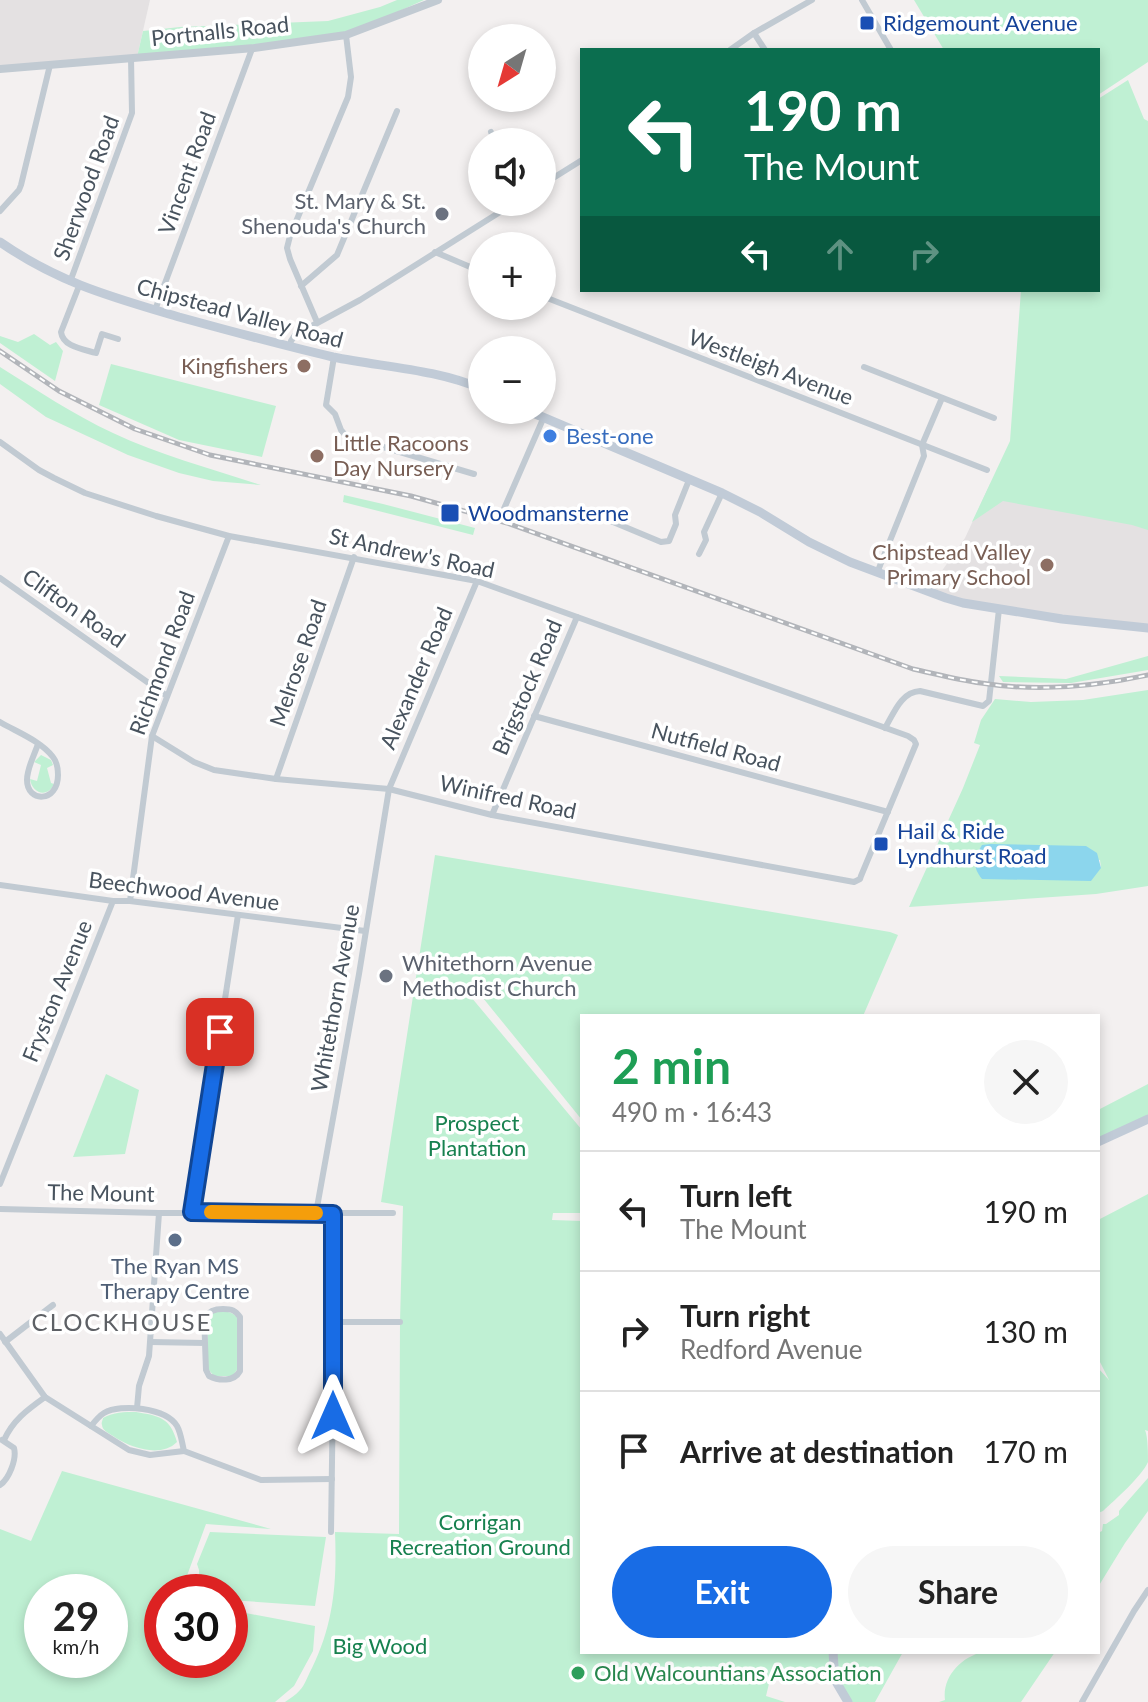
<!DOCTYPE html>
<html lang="en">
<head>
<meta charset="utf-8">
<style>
  body { margin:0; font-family:Lato,sans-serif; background:#f6f6f6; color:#222; height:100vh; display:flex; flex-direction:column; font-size:30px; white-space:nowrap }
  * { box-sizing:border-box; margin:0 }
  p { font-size:26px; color:#767676 }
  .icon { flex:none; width:44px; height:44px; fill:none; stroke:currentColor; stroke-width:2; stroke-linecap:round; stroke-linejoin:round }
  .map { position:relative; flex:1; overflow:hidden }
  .sheet { position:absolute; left:580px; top:1014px; width:520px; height:640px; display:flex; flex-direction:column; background:#fff; border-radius:0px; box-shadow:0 4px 12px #0003 }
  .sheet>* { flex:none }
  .hud { position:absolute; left:580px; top:48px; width:520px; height:244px; border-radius:0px; box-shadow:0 4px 12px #0003; background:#0b6e4f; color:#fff; overflow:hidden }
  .needle { width:52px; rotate:217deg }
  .fabs { position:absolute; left:468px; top:24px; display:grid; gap:16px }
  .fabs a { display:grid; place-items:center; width:88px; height:88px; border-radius:50%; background:#fff; box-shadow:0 4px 12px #0003; font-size:40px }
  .speed { position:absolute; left:24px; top:1574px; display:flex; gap:16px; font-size:40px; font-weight:700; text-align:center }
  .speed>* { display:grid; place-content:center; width:104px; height:104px; border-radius:50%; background:#fff; box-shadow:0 4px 12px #0003; line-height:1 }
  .speed small { font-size:20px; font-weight:400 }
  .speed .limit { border:12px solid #d22; background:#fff; color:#111 }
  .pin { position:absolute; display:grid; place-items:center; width:68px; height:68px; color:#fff; margin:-34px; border-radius:16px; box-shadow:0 4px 12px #0006 }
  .me { position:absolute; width:88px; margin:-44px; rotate:0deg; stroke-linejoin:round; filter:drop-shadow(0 0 6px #0008) }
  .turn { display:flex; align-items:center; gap:28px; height:168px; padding:0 32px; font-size:36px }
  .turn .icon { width:104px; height:104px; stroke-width:2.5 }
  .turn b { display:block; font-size:56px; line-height:68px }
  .lanes { display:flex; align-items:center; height:76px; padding:0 32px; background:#0003; justify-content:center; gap:40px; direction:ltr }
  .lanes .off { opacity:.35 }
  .round { display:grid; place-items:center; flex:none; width:84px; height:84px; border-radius:42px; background:#f6f6f6 }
  .head { display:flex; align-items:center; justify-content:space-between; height:136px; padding:0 32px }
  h1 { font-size:48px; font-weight:700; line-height:60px; color:#1e9e55 }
  .cta { display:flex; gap:16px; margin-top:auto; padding:16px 32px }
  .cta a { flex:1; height:92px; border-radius:48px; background:#186ce5; color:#fff; font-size:32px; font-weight:700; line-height:92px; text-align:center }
  .cta a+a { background:#f6f6f6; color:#222 }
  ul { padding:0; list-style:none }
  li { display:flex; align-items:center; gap:24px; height:120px; padding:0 32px; border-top:2px solid #e0e0e0 }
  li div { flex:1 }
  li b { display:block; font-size:30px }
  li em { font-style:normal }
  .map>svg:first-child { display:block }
  .education { fill:#e4e1e2 }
  .green { fill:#bff0d3; fill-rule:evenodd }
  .water { fill:#8cd6ed }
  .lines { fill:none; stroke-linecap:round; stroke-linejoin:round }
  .minor { stroke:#c1cad2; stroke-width:6 }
  .tertiary { stroke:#c1cad2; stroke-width:8 }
  .secondary { stroke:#c1cbd7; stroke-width:9 }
  .rail-casing { stroke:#b2b5ba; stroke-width:5 }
  .rail { stroke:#fff; stroke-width:2; stroke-dasharray:6; stroke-linecap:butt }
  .route-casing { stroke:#104695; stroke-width:20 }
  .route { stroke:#186ce5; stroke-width:14 }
  .slow { stroke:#f59e0b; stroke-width:14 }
  .transit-dot { fill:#1a4fb4; stroke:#fff; stroke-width:3 }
  .worship-dot { fill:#6b7280; stroke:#fff; stroke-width:3 }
  .education-dot { fill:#8d6e63; stroke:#fff; stroke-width:3 }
  .shop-dot { fill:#3f7fe0; stroke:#fff; stroke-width:3 }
  .service-dot { fill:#5c6f8a; stroke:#fff; stroke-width:3 }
  .leisure-dot { fill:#2e9e5b; stroke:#fff; stroke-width:3 }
  .labels { text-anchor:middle; stroke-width:7; stroke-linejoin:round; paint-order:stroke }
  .transit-label { font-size:22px; fill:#164399; stroke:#fff; text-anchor:start }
  .street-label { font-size:22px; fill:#48535e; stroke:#fff }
  .worship-label { font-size:22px; fill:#5b616d; stroke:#fff; text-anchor:end }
  .education-label { font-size:22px; fill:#785e54; stroke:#fff; text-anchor:end }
  .shop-label { font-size:22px; fill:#366cbe; stroke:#fff; text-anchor:start }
  .park-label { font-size:22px; fill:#17814f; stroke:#fff }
  .service-label { font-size:22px; fill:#4e5e75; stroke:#fff }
  .leisure-label { font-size:22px; fill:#27864d; stroke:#fff; text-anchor:start }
  .neighbourhood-label { font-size:24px; letter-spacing:2px; fill:#5d6065; stroke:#fff }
</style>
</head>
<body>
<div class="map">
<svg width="1148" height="1702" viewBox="0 0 1148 1702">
  <rect width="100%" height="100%" fill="#f3f0f0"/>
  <g class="education">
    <polygon points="0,0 150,0 137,57 0,69"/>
    <polygon points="990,484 1148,520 1148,628 1062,619 927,592 965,538"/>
  </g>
  <g class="green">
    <polygon points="397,0 424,0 346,35 137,57 143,31 180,27 328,21 380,7"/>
    <polygon points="914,0 1148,0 1148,62 1098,95 1098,50 944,50"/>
    <polygon points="1128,80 1144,119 1148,121 1148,530 1132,525 1003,501 972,522 1010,441 1021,290 1098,290 1098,99"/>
    <polygon points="34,334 50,345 56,342 63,351 55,381 0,343 0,336 18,342"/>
    <polygon points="111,364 276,406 262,457 179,440 99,405"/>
    <path d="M0,367C37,390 74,415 113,433C160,455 212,469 261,485L213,481L179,473L128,455L46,417L0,384Z"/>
    <polygon points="344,495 383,504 475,528 473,535 343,502"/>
    <polygon points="1148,656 1148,670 1071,683 1003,682 999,676 1066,679"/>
    <path d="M1148,690V886L1096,894L909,907L963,788L980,745L974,743L981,720L995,699L1031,702L1083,700ZM982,846L1100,860L1101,868L975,857Z"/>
    <path d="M41,755L51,760L53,765L47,768L51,783L54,784C48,798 32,794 30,779L37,781L41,765L34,762Z"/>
    <path d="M435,855L890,932L898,935L863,1016H582V1120L470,982L466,991L582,1130V1213H553L552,1220L582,1221V1652H903L875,1702H852L831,1682L773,1667L766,1696L785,1702H285C290,1698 296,1695 300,1690C305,1685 308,1675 312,1668C334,1623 337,1582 335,1532L399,1534L400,1322L403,1206L381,1202Z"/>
    <polygon points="106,1074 139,1090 125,1154 73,1157"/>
    <polygon points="1148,1084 1148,1116 1098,1138 1098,1110"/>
    <path d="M1148,1194V1431L1145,1430C1148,1437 1148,1454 1148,1462C1142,1476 1115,1500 1103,1511L1098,1513V1368L1109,1380L1098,1358V1220Z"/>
    <path d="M215,1311C225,1312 232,1310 238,1319L237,1370L232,1376H214L208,1369V1317Z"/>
    <path d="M136,1412C159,1416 170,1417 177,1442C161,1458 132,1448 116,1438C111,1434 102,1431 102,1425C101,1422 103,1420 103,1418C114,1412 124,1412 136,1412Z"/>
    <path d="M62,1471L271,1529L206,1524L181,1592H162V1660H230V1610L315,1626L313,1651L294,1686L275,1702H0V1529L31,1541ZM42,1592H110V1660H42Z"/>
    <polygon points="1148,1478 1148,1511 1125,1543 1098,1587 1098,1533 1102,1531 1103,1524 1106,1524 1119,1515 1119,1511"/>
    <polygon points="210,1532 326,1537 315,1606 230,1600 230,1592 206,1592 199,1590 199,1570 197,1564"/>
    <path d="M983,1652H1055L1021,1702H939L945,1700C942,1677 961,1657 983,1652Z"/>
  </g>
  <path class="water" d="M990,844L1086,846L1097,853L1101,868L1091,881L982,879C972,867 974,858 982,845Z"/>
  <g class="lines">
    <g class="minor">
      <polyline points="862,0 891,50"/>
      <polyline points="754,33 765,50"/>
      <polyline points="730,50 754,33 812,0"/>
      <polyline points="491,132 496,142"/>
      <polyline points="542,185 582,160"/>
      <polyline points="0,211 19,190 21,185 50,65"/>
      <polyline points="435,252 482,272"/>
      <polyline points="70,282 132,113 131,58"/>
      <path d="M79,286L61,332C63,347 83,349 96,353L102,334L118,339"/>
      <polyline points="301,286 337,255 397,111"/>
      <polyline points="542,296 987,470"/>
      <polyline points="155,310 252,49"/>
      <polyline points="317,322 290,259 287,248 290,236 348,97 351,77 346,35"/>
      <polyline points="290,346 291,341 295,335 360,300 516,202"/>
      <polyline points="334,357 326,405 335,414 341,430 346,436 474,474"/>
      <polyline points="864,367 994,418"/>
      <polyline points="0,442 39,470 54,478 85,493 156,516 229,536 477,581 908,736 914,740 916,744 861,876 860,879 854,882 492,815 389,789 276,779 214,770 194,762 152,736"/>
      <polyline points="503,511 543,419"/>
      <polyline points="579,511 589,512 661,542 669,541 676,524 675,515 689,480"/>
      <polyline points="699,554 706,540 704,532 722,493"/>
      <polyline points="877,573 924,456 922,445 942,398"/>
      <polyline points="0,578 167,696"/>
      <polyline points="534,716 888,812"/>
      <path d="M0,722C17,732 41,741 53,757C57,762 58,768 58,775C58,803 27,803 27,780C27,768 34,756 38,744"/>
      <path d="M885,728C894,713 901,692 920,691L983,706L989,701L999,609"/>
      <polyline points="276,779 354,557"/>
      <polyline points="492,815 577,617"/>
      <polyline points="0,885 113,901 130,901 365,931"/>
      <polyline points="130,901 152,736 229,536"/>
      <polyline points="0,1184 113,901"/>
      <polyline points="0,1209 159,1213 393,1213"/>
      <polyline points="192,1212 238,915"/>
      <polyline points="316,1213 359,974 389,789 477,581"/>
      <polyline points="334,1322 400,1322"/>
      <polyline points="0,1334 45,1397 91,1426 129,1450 150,1455 184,1451"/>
      <polyline points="5,1342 53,1305"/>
      <path d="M151,1342L205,1343C205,1325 200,1309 223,1309C232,1309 235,1310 240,1317V1371C234,1382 219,1381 209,1376L206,1370L205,1343"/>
      <polyline points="137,1408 139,1386 149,1356 159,1213"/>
      <path d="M91,1426C95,1421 99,1416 104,1413C121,1403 166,1408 177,1426C181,1433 182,1443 184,1451L261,1480L332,1479"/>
      <path d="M4,1440C13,1420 27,1410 45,1397"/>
      <path d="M0,1485C9,1479 17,1459 14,1448L2,1440"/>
      <polyline points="331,1532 334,1322 333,1214"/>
      <polyline points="1082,1702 1134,1611 1148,1590"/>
    </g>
    <polyline class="tertiary" points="0,69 254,48 346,35 438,0"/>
    <g class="secondary">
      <path d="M0,242C59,283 112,297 179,317C230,331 281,345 333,357C382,367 436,369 482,389"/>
      <polyline points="526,410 722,493 760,512 809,542 850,562 946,598 963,603 1062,619 1148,628"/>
      <polyline points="1098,1142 1148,1119"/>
      <polyline points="833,1652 835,1680 848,1702"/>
    </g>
    <defs>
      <path id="rail" d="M0,351L59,391L135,429L210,455L411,496L507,523L913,669C936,674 958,680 981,683C1037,692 1093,687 1148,675"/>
    </defs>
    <use href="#rail" class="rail-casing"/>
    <use href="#rail" class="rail"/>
  </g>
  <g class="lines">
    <defs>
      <polyline id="route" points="220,1032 192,1212 333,1214 333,1416"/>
    </defs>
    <use href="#route" class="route-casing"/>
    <use href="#route" class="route"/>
    <polyline class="slow" points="211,1212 316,1213"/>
  </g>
  <g class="transit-dot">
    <rect x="859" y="15" width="16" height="16" rx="4"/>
    <rect x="440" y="503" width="20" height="20" rx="4"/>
    <rect x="873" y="836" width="16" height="16" rx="4"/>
  </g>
  <g class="worship-dot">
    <circle cx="442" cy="214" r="8"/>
    <circle cx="386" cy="976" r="8"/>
  </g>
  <g class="education-dot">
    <circle cx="304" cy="366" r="8"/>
    <circle cx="317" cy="456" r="8"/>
    <circle cx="1047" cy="565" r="8"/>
  </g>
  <circle class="shop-dot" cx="550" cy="436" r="8"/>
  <circle class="service-dot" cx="175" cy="1240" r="8"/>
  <circle class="leisure-dot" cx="578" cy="1673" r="8"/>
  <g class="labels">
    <g class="transit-label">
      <text x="883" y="31">Ridgemount Avenue</text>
      <text x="468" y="521">Woodmansterne</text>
      <text x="897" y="839">Hail &amp; Ride<tspan x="897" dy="25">Lyndhurst Road</tspan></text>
    </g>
    <g class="street-label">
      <text transform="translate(220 31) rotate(-6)" y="8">Portnalls Road</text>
      <text transform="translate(187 173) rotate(-70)" y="8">Vincent Road</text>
      <text transform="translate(86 188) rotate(-70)" y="8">Sherwood Road</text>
      <text transform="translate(240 313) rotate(15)" y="8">Chipstead Valley Road</text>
      <text transform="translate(771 367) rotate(21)" y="8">Westleigh Avenue</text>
      <text transform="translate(412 553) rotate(12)" y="8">St Andrew's Road</text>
      <text transform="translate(74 608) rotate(35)" y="8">Clifton Road</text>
      <text transform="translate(162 663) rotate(-70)" y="8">Richmond Road</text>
      <text transform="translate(298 663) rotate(-71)" y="8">Melrose Road</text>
      <text transform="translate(416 678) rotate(-67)" y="8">Alexander Road</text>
      <text transform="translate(527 687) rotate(-67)" y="8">Brigstock Road</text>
      <text transform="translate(716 747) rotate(15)" y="8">Nutfield Road</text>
      <text transform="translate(508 797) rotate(12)" y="8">Winifred Road</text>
      <text transform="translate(184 891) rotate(7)" y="8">Beechwood Avenue</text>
      <text transform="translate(57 991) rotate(-68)" y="8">Fryston Avenue</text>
      <text transform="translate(335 998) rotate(-80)" y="8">Whitethorn Avenue</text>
      <text transform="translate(101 1193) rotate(1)" y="8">The Mount</text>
    </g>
    <g class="worship-label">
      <text x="426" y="209">St. Mary &amp; St.<tspan x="426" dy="25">Shenouda's Church</tspan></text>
      <text x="402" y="971" text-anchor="start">Whitethorn Avenue<tspan x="402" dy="25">Methodist Church</tspan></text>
    </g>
    <g class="education-label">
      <text x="288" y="374">Kingfishers</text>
      <text x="333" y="451" text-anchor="start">Little Racoons<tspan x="333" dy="25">Day Nursery</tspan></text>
      <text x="1031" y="560">Chipstead Valley<tspan x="1031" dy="25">Primary School</tspan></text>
    </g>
    <g class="shop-label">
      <text x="566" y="444">Best-one</text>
    </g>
    <g class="park-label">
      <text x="477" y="1131">Prospect<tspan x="477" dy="25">Plantation</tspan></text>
      <text x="480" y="1530">Corrigan<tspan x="480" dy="25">Recreation Ground</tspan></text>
      <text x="380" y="1654">Big Wood</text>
    </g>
    <g class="service-label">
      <text x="175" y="1274">The Ryan MS<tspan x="175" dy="25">Therapy Centre</tspan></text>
    </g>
    <g class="leisure-label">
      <text x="594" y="1681">Old Walcountians Association</text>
    </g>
    <g class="neighbourhood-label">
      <text x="122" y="1331">CLOCKHOUSE</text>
    </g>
  </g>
</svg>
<div class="fabs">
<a><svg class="needle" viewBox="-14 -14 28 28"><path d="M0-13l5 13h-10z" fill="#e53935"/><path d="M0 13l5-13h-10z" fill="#767676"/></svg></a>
<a><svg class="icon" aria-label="sound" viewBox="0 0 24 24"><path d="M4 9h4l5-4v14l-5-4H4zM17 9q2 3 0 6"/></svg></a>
<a>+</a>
<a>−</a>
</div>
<div class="speed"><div>29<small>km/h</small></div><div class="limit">30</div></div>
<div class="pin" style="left:220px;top:1032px;background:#d93025"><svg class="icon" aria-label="arrive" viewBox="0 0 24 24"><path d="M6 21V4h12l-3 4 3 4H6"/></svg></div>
<svg class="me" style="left:333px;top:1416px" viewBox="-20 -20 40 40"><path d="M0-17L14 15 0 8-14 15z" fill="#186ce5" stroke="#fff" stroke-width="4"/></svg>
<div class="hud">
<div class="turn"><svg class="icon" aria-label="left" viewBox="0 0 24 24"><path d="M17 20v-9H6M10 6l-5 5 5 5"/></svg><div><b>190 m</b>The Mount</div></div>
<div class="lanes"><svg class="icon" aria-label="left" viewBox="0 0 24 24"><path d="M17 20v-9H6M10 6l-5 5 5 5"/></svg><svg class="icon off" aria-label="ahead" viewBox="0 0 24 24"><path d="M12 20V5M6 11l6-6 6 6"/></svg><svg class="icon off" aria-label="right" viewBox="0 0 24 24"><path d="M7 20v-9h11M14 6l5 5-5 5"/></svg></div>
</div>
<section class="sheet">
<div class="head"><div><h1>2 min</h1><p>490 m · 16:43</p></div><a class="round"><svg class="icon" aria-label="close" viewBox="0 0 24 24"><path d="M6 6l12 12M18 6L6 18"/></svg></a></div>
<ul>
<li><svg class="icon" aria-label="left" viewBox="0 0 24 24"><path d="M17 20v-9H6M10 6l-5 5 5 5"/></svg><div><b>Turn left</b><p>The Mount</p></div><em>190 m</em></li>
<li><svg class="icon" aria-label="right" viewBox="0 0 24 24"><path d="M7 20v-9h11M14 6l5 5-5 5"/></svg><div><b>Turn right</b><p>Redford Avenue</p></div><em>130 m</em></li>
<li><svg class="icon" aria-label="arrive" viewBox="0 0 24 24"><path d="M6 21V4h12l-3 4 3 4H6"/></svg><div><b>Arrive at destination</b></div><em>170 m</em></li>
</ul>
<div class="cta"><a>Exit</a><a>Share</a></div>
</section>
</div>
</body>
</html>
